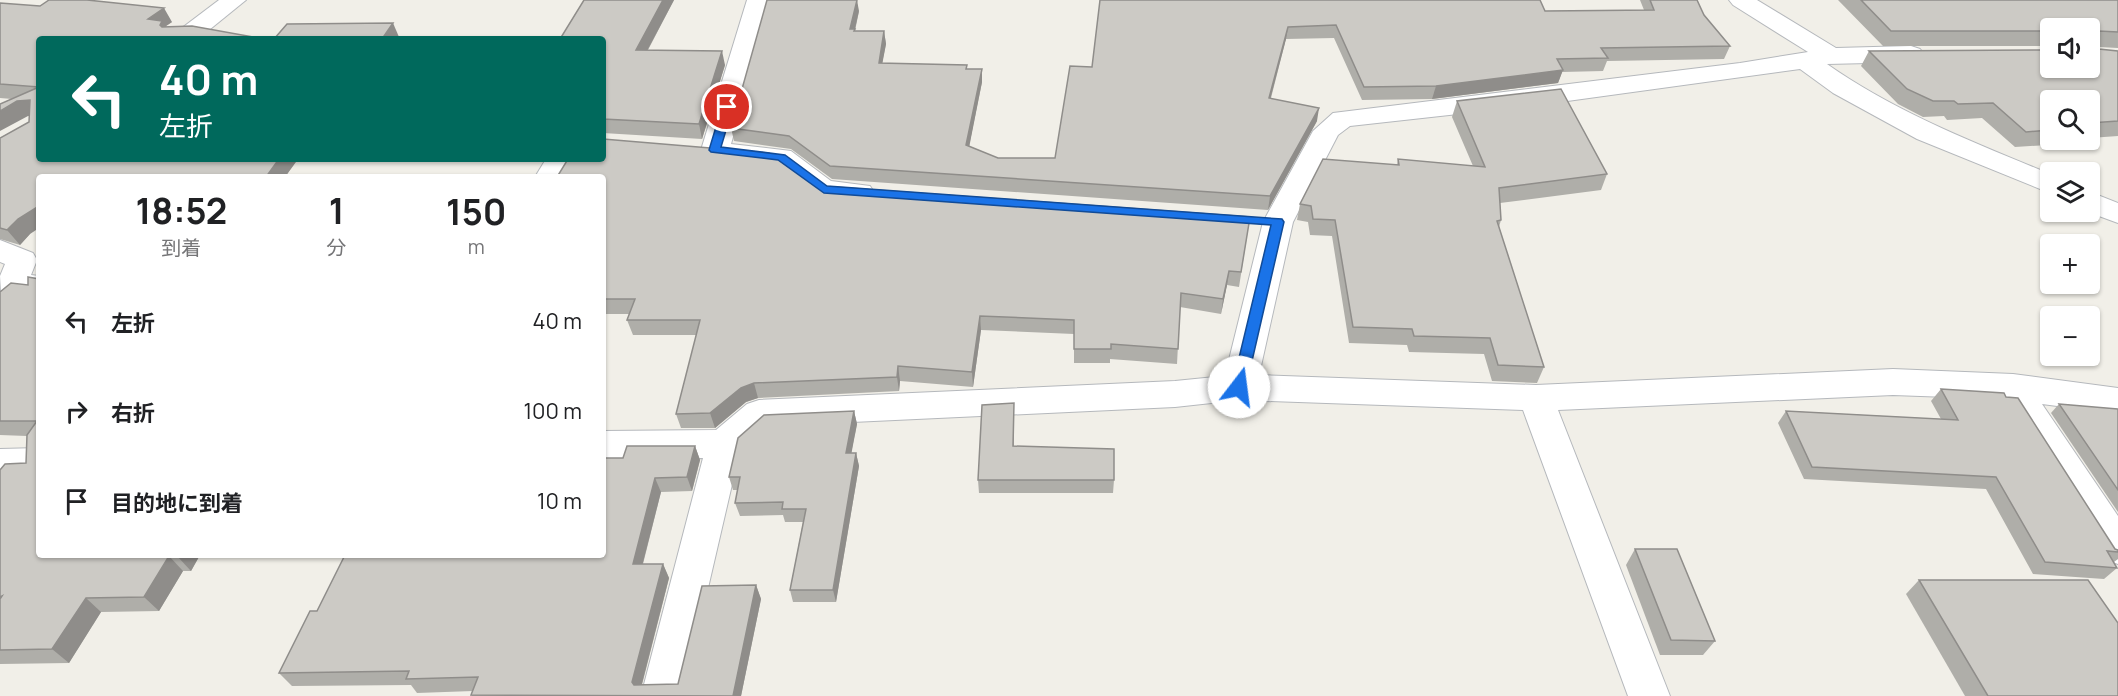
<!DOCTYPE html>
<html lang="ja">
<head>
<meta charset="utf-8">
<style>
  body { margin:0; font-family:Manrope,"Noto Sans JP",sans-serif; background:#f2f2f2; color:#202124; height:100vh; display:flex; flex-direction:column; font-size:22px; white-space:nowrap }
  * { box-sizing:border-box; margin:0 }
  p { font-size:20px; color:#757577 }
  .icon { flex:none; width:33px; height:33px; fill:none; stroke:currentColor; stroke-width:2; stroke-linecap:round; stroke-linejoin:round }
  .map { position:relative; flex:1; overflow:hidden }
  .details { position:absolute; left:36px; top:174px; width:570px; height:384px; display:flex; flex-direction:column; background:#fff; border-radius:6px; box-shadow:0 2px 4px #0004 }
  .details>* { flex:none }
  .guide { position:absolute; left:36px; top:36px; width:570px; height:126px; border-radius:6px; box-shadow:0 2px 4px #0004; background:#00695c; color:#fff; overflow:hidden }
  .controls { position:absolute; left:2040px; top:18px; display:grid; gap:12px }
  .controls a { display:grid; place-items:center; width:60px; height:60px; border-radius:6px; background:#fff; box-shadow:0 2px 4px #0004; font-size:30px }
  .pin { position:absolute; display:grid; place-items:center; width:51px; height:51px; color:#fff; margin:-26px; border:3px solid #fff; border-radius:50%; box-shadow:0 2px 6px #0007 }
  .me { position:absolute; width:66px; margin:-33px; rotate:15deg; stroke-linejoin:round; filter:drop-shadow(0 0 4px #0008) }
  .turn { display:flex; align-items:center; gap:21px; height:126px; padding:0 24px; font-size:27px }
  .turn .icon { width:78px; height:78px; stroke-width:2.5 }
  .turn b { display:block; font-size:42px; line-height:51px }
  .eta { display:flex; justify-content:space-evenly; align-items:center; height:102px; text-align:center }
  .eta b { font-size:36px; font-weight:700; line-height:42px }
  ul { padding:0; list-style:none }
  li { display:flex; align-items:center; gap:18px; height:90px; padding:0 24px }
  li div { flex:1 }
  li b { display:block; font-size:22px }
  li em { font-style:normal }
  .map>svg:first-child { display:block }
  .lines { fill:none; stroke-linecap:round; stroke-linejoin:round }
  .street-casing { stroke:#b5b8bc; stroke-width:2 }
  .street { fill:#fff; fill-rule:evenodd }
  .wall { fill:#afaea9 }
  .shaded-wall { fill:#8f8d8a }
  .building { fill:#cccac5; stroke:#8f8d8a; stroke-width:1.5 }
  .route { fill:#1a73e8; stroke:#114b97; stroke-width:1.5 }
</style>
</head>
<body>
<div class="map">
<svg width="2118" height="696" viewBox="0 0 2118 696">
  <rect width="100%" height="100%" fill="#f1efe8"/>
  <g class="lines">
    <defs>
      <g id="street">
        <polygon points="219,0 246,0 198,39 171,39 174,34"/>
        <polygon points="747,0 771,0 731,144 791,151 831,181 870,186 874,192 870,198 860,201 824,198 814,195 773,165 705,156 701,150"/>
        <path d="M1729,0H1757L1836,48L1911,46L1920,49L1924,54L1920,59L1911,62L1827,64C1895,112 1973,142 2050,174V193L1917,139L1833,93L1800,69L1531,106L1350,126L1338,135L1293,222L1259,375L1536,385L1893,369L2013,374L2118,388V414L2042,404L2118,516V564L2104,559L2003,399L1893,395L1558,410L1670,696H1628L1523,410L1239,400L1175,407L767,426L740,450L683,696H641L703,458L603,459V431L716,430L747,404L759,400L1175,381L1225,376L1263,222L1313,131L1333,113L1740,63L1808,52L1733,5Z"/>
        <polygon points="546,159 574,159 563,177 535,177"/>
        <polygon points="2090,192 2118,203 2118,223 2088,212"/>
        <polygon points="0,240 33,253 37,260 31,275 39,276 39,298 1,292 0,276 5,264 0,262"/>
        <polygon points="39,448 39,476 0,477 0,449"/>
      </g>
    </defs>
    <use href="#street" class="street-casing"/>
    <use href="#street" class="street"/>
  </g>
  <g class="wall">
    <polygon points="584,0 674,0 648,50 725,65 702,139 603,133 603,39"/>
    <polygon points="1100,0 1545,11 1644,10 1640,0 1697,0 1704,15 1730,46 1724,59 1607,61 1603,71 1562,72 1558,83 1432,99 1362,100 1334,38 1286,39 1271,98 1317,121 1268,210 832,179 791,149 734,141 731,128 859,11 855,31 884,31 886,44 882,63 967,65 967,69 982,82 969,146 998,158 1055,158 1092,67"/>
    <polygon points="1838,0 2118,0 2118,48 2099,47 2099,49 2118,51 2118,136 2090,138 2090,100 2050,100 2050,140 2067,140 2063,144 2015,147 1982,118 1947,120 1944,116 1923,117 1898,104 1861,66 1869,51 2050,68 2090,28 2050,28 2050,46 1883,46"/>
    <polygon points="0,3 172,22 166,26 39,159 298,159 285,177 39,177 30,234 20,245 0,239 0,138 29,122 29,116 28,116 12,99 0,98"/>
    <polygon points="1457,101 1607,174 1601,190 1500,203 1501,220 1499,227 1544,367 1537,383 1492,381 1484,354 1409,352 1407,345 1349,343 1332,236 1310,235 1308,222 1297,220 1300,204 1397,165 1398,159 1473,166 1452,117"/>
    <polygon points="603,177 810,182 821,186 1250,217 1239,287 1227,285 1221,314 1180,307 1177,364 1110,359 1110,363 1074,363 1074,334 981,330 973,387 900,381 899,391 758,398 746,402 715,428 681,428 676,414 697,335 633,335 627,320 629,314 603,314"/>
    <polygon points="39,279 39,555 200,555 191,571 183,571 159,611 101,612 69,663 0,664 0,470 26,463 27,436 0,435 0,292 28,285"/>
    <polygon points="1941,389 2115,549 2118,550 2118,559 2114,562 2117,568 2104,579 2033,574 1986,489 1804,479 1778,423 1786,411 1941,419 1931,401"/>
    <polygon points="2059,404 2118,409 2118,512 2051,413"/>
    <polygon points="854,411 857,424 851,453 856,453 859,466 836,602 793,602 790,590 803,522 785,522 783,515 740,516 735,503 738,490 733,490 729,477"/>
    <polygon points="1014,417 1014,446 1114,480 1113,493 979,493 978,480"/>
    <polygon points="695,446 700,460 692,491 661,492 643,564 663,564 669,578 642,685 678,684 756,585 761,599 741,696 472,696 471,695 473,691 417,693 411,685 292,686 279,673 317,611 623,458"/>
    <polygon points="1635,549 1715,641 1703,655 1660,655 1626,565"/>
    <polygon points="1919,580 2118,696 1965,696 1906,594"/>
  </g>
  <g class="shaded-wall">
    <polygon points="663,0 674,0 640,64 636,50"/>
    <polygon points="857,0 859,11 852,42 850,29"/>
    <polygon points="164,8 172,22 166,26 171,35 148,19"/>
    <polygon points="393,23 399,37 398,39 382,39"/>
    <polygon points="1288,27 1286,39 1267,111 1269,98"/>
    <polygon points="884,31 886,44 880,76 879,63"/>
    <polygon points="722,51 725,65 702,139 699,124"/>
    <polygon points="982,69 982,82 967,158 966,145"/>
    <polygon points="1563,70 1558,83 1432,99 1436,86"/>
    <polygon points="30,100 39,114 28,116 0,131 0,111 17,101"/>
    <polygon points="1319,108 1317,121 1268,210 1270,196"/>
    <polygon points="279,159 298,159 285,177 266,177"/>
    <polygon points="39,206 39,228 30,234 20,245 7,230 18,219"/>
    <polygon points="1229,271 1227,285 1221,314 1223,299"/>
    <polygon points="980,316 981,330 973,387 972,372"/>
    <polygon points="898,366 900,381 899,391 897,377"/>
    <polygon points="754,383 758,398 746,402 715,428 710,413 741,388"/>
    <polygon points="854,411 857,424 849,466 846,453"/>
    <polygon points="695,446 700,460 692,491 687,477"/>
    <polygon points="856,453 859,466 836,602 833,590"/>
    <polygon points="655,478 661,492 639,578 633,564"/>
    <polygon points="178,555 200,555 191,571 177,556"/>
    <polygon points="169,556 183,571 159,611 144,597"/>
    <polygon points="663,564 669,578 639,695 632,682"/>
    <polygon points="756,585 761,599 741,696 733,696"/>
    <polygon points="86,598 101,612 69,663 52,649"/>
  </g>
  <g class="building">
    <polygon points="49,0 87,0 164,8 148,19 162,21 160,25 162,27 192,26 265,39 39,39 39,87 0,84 0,3 40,6"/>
    <polygon points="584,0 663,0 636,50 722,51 699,124 603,119 603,39 560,39"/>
    <polygon points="767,0 857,0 850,29 855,29 854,31 884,31 879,63 967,65 966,69 982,69 966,145 998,158 1055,158 1070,66 1092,67 1100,0 1540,0 1545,11 1654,10 1650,0 1697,0 1704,15 1730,46 1601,48 1608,58 1557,59 1563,70 1436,86 1364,87 1336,25 1288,27 1269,98 1319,108 1270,196 830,166 789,136 731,128"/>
    <polygon points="1861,0 2118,0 2118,32 2099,31 2099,49 2118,51 2118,121 2090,123 2090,100 2050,100 2050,130 2026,132 1993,103 1958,104 1954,101 1933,101 1907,89 1869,51 2050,50 2050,68 2090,68 2090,28 2050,28 2050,31 1891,31"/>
    <polygon points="393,23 382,39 274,39 287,24"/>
    <polygon points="39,87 39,159 279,159 266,177 39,177 39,206 18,219 7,230 0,228 0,138 29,122 30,100 17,101 0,111 0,104"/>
    <polygon points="1561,89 1607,174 1499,188 1501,220 1497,221 1544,367 1498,365 1490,338 1414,336 1412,329 1353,327 1335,220 1313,219 1311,206 1300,204 1323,159 1399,165 1398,159 1485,167 1457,101"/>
    <polygon points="603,139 769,153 810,182 821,186 1250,217 1241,272 1229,271 1223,299 1181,293 1178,349 1111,344 1111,349 1074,349 1074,320 980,316 972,372 898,366 897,377 754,383 741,388 710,413 676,414 700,320 627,320 635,299 603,299 603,177 557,177 568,159 603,159"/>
    <polygon points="28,277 39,279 39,555 178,555 177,556 169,556 144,597 86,598 52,649 0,650 0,599 2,596 0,597 0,470 5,464 26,463 27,435 37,421 0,421 0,292 11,283 28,285"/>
    <polygon points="1941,389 2004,393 2006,397 2018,398 2115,549 2118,550 2118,552 2107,551 2117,568 2045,562 1996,477 1812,467 1786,411 1958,420"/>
    <polygon points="1014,403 1013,446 1114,449 1114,480 978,480 982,405"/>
    <polygon points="2059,404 2118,409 2118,490"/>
    <polygon points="854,411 846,453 856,453 833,590 790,590 806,509 782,509 783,502 735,503 740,477 729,477 738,438 764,415"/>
    <polygon points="627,446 695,446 687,477 655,478 633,564 663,564 632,682 634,685 678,684 702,586 756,585 733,696 471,695 478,677 406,679 409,671 279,673 310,611 317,611 345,555 603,555 603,458 623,458"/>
    <polygon points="1635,549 1677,549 1715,641 1671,640"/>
    <polygon points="1919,580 2088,580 2118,623 2118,696 1988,696"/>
  </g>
  <polygon class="route" points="727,104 733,107 721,147 785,155 827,186 1282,219 1284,222 1246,387 1239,392 1232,387 1271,225 824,193 778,160 711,152 709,150 722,107"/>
</svg>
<div class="controls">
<a><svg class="icon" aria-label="sound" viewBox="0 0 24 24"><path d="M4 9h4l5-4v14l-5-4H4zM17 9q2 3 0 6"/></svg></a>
<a><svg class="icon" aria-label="search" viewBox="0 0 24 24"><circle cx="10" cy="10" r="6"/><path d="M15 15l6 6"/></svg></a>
<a><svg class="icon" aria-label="layers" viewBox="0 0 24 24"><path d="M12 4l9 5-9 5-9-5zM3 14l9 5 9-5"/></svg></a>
<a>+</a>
<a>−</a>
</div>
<div class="pin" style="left:727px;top:107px;background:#d93025"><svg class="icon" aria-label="arrive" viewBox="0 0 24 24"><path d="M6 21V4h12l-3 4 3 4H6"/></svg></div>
<svg class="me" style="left:1239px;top:387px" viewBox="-20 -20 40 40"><circle r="19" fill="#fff"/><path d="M0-13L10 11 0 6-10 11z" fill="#1a73e8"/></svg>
<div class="guide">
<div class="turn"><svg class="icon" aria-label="left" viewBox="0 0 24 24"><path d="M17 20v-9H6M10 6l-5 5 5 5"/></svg><div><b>40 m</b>左折</div></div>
</div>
<section class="details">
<div class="eta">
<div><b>18:52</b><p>到着</p></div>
<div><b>1</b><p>分</p></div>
<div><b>150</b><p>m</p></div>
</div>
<ul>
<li><svg class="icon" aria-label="left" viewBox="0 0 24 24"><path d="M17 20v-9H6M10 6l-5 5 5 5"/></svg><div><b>左折</b></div><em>40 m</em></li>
<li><svg class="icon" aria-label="right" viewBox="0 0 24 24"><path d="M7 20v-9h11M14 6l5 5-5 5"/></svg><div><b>右折</b></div><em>100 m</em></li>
<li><svg class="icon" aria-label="arrive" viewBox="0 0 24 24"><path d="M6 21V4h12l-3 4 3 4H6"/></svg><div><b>目的地に到着</b></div><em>10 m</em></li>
</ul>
</section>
</div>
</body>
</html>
